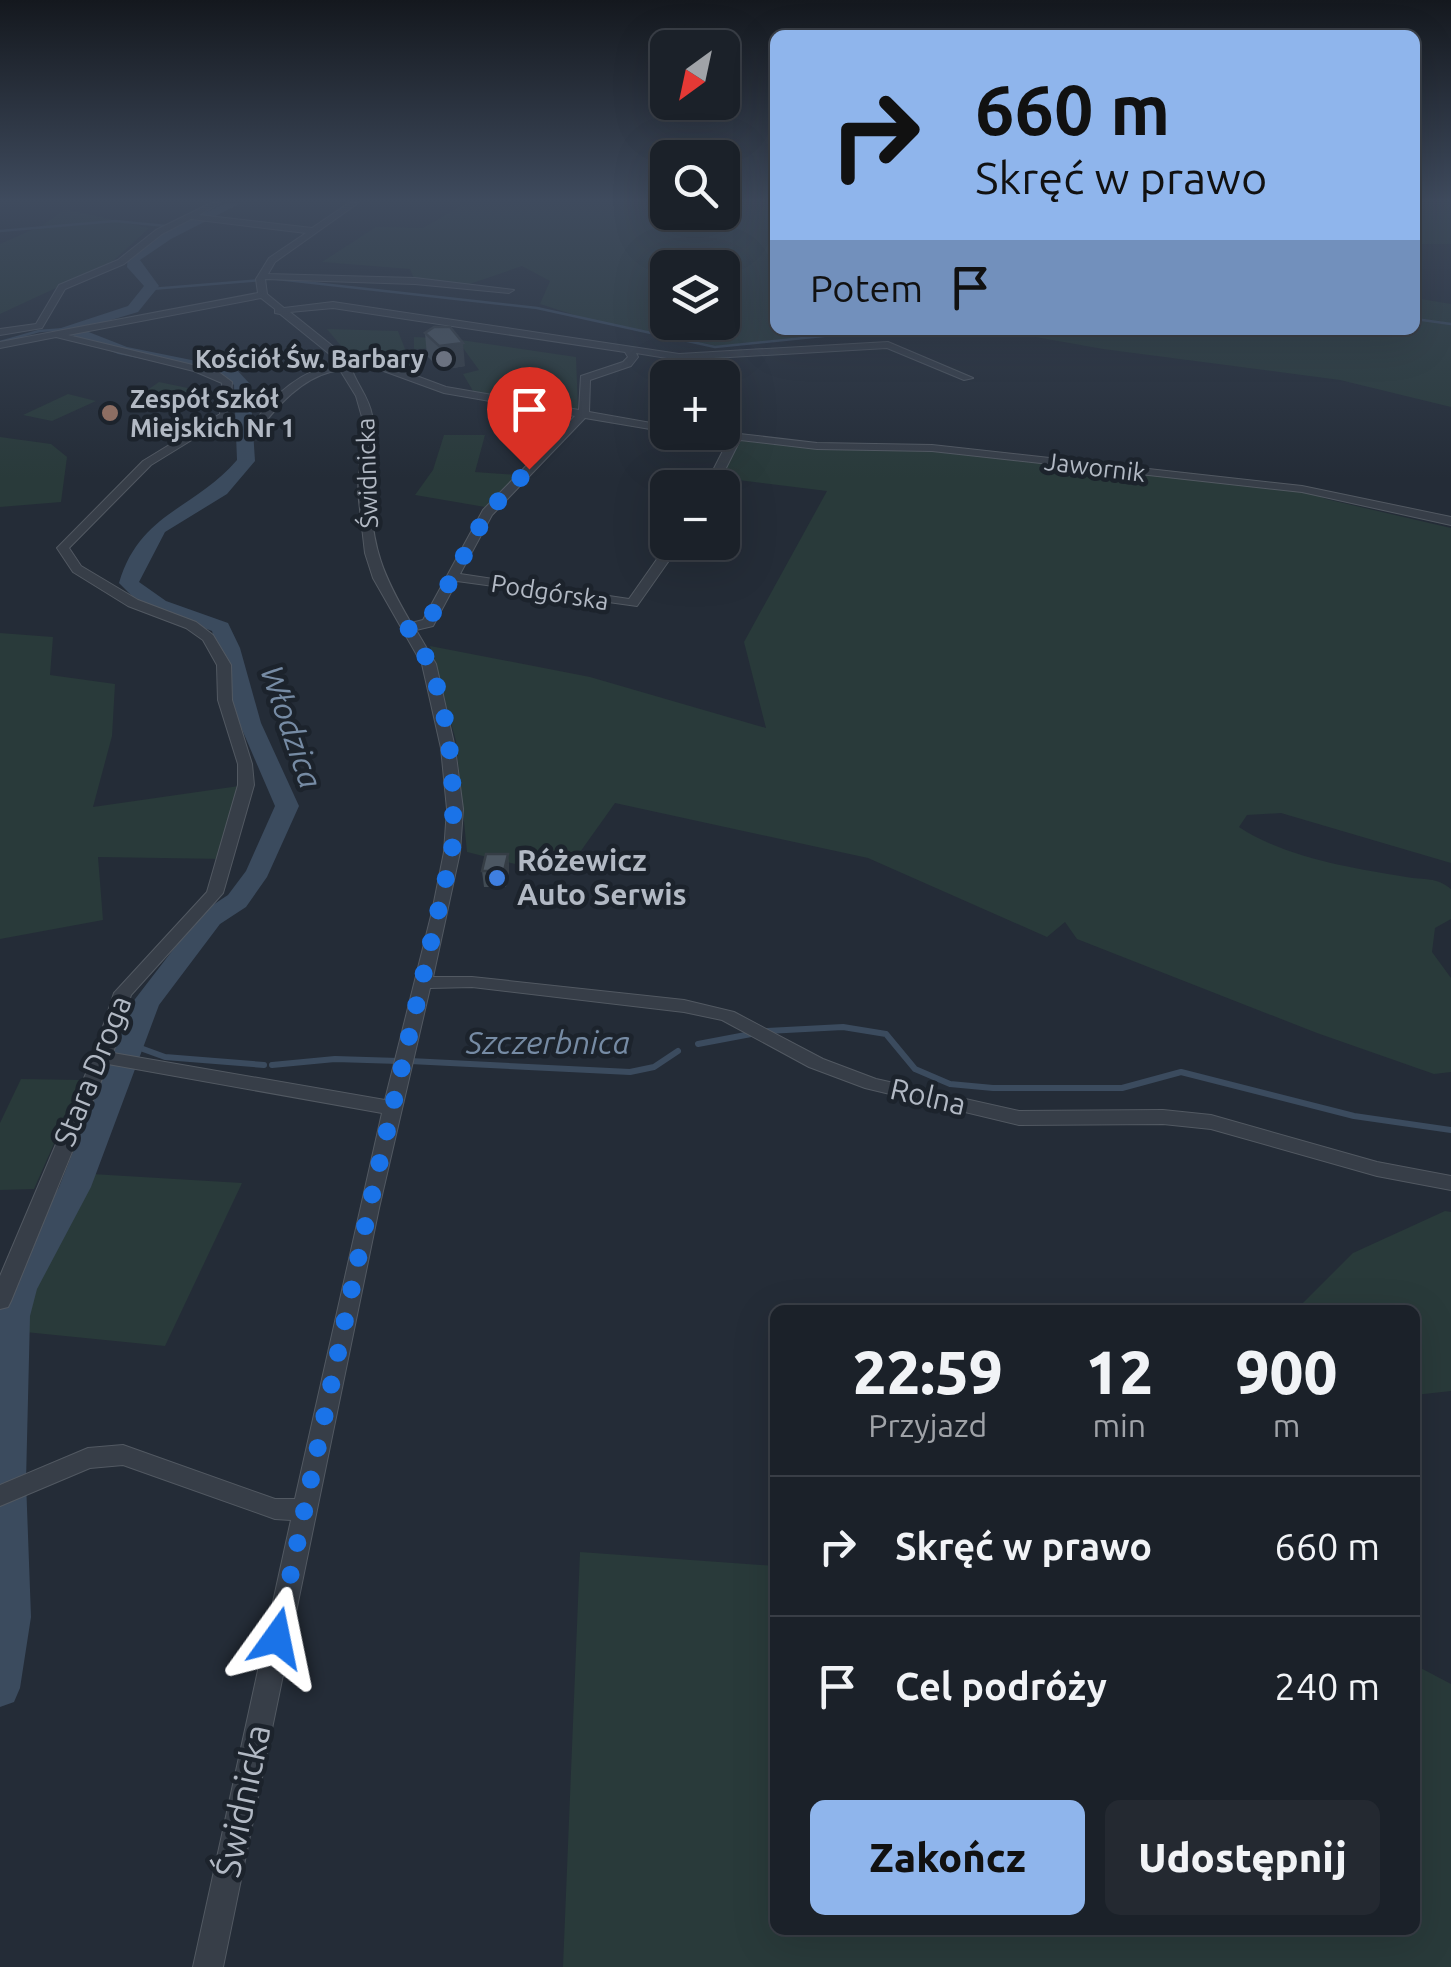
<!DOCTYPE html>
<html lang="pl">
<head>
<meta charset="utf-8">
<style>
  body { margin:0; font-family:Ubuntu,sans-serif; background:#242931; color:#f1f3f6; height:100vh; display:flex; flex-direction:column; font-size:38px; white-space:nowrap }
  * { box-sizing:border-box; margin:0 }
  p { font-size:32px; color:#a0a3a8 }
  .icon { flex:none; width:55px; height:55px; fill:none; stroke:currentColor; stroke-width:2; stroke-linecap:round; stroke-linejoin:round }
  .map { position:relative; flex:1; overflow:hidden }
  .side { position:absolute; left:770px; top:1305px; width:650px; height:630px; display:flex; flex-direction:column; background:#1b2129; border-radius:15px; box-shadow:0 10px 40px #0002,0 0 0 2px #393e46 }
  .side>* { flex:none }
  .top-card { position:absolute; left:770px; top:30px; width:650px; height:305px; border-radius:15px; box-shadow:0 10px 40px #0002,0 0 0 2px #393e46; background:#8fb5ec; color:#111; overflow:hidden }
  .needle { width:65px; rotate:213deg }
  .buttons { position:absolute; left:650px; top:30px; display:grid; gap:20px }
  .buttons a { display:grid; place-items:center; width:90px; height:90px; border-radius:15px; background:#1b2129; box-shadow:0 10px 40px #0002,0 0 0 2px #393e46; font-size:50px }
  .pin { position:absolute; display:grid; place-items:center; width:85px; height:85px; color:#fff; margin:-102px -42px; border-radius:50% 50% 50% 0; rotate:-45deg; box-shadow:0 0 10px #0007 }
  .pin .icon { rotate:45deg }
  .me { position:absolute; width:110px; margin:-55px; rotate:12deg; stroke-linejoin:round; filter:drop-shadow(0 0 8px #0008) }
  .turn { display:flex; align-items:center; gap:35px; height:210px; padding:0 40px; font-size:45px }
  .turn .icon { width:130px; height:130px; stroke-width:2.5 }
  .turn b { display:block; font-size:70px; line-height:85px }
  .then { display:flex; align-items:center; height:95px; padding:0 40px; background:#0003; gap:20px; font-size:38px }
  .eta { display:flex; justify-content:space-evenly; align-items:center; height:170px; text-align:center }
  .eta b { font-size:60px; font-weight:800; line-height:70px }
  .cta { display:flex; gap:20px; margin-top:auto; padding:20px 40px }
  .cta a { flex:1; height:115px; border-radius:15px; background:#8fb5ec; color:#111; font-size:40px; font-weight:800; line-height:115px; text-align:center }
  .cta a+a { background:#242931; color:#f1f3f6 }
  ul { padding:0; list-style:none }
  li { display:flex; align-items:center; gap:30px; height:140px; padding:0 40px; border-top:2px solid #393e46 }
  li div { flex:1 }
  li b { display:block; font-size:38px }
  li em { font-style:normal }
  .map>svg:first-child { display:block }
  .green { fill:#293a3a; fill-rule:evenodd }
  .lines { fill:none; stroke-linecap:round; stroke-linejoin:round }
  .stream-far1 { stroke:#3b4b5e; stroke-width:2.5 }
  .stream { stroke:#3b4b5e; stroke-width:6 }
  .river { fill:#3b4b5e; fill-rule:evenodd }
  .minor-casing { stroke:#525962; stroke-width:2 }
  .minor { fill:#373e48; fill-rule:evenodd }
  .wall { fill:#414b54 }
  .shaded-wall { fill:#353d45 }
  .building { fill:#4c5762; stroke:#353d45; stroke-width:2.5 }
  .route { stroke:#1a73e8; stroke-width:18; stroke-dasharray:0 32.4 }
  .worship-dot { fill:#6b7280; stroke:#1c232c; stroke-width:4 }
  .education-dot { fill:#8d6e63; stroke:#1c232c; stroke-width:4 }
  .shop-dot { fill:#3f7fe0; stroke:#1c232c; stroke-width:4 }
  .labels { text-anchor:middle; stroke-width:9; stroke-linejoin:round; paint-order:stroke }
  .far-poi-label { font-size:25px; font-weight:bold; fill:#b2b9c4; stroke:#1c232c; text-anchor:end }
  .far-street-label { font-size:25px; fill:#b2b9c4; stroke:#1c232c }
  .poi-label { font-size:30px; font-weight:bold; fill:#b2b9c4; stroke:#1c232c; text-anchor:start }
  .street-label { font-size:30px; fill:#b2b9c4; stroke:#1c232c }
  .water-label { font-size:32px; font-style:italic; fill:#768ba4; stroke:#1c232c }
  .near-street-label { font-size:35px; fill:#b2b9c4; stroke:#1c232c }
</style>
</head>
<body>
<div class="map">
<svg width="1451" height="1967" viewBox="0 0 1451 1967">
  <rect width="100%" height="100%" fill="#242c37"/>
  <g class="green">
    <path d="M466,203H667L668,212H722L723,203H775V330H866L717,346L587,319L540,304L550,281L522,266L464,286L415,281L410,269L322,262L376,227L423,228ZM668,268H722V322H668Z"/>
    <rect x="1415" y="203" width="36" height="41"/>
    <polygon points="65,209 149,228 112,262 0,314 0,244 43,225"/>
    <polygon points="1415,298 1451,304 1451,407 1340,380 1103,349 997,330 1415,330"/>
    <polygon points="327,329 398,331 416,377 351,358"/>
    <polygon points="414,337 454,339 576,357 578,409 473,391 463,374 479,370 463,348 414,349"/>
    <polygon points="159,382 202,391 196,411 136,398"/>
    <polygon points="68,394 96,401 52,421 23,415"/>
    <polygon points="444,435 485,435 475,472 517,475 485,507 415,495 433,470"/>
    <polygon points="0,437 51,444 67,457 61,502 0,507"/>
    <path d="M736,437L817,446L882,445L1302,489L1326,499L1451,528V863L1281,813L1247,815L1239,827C1286,858 1351,868 1406,877C1424,880 1437,877 1451,889V919L1435,928L1432,952L1451,978V1072L1434,1074L1317,1033L1077,939L1065,922L1047,937L868,858L615,803L563,876L467,852L456,741L430,646L590,677L766,728L744,642L827,491L715,477Z"/>
    <polygon points="0,633 53,637 50,675 115,684 112,736 93,807 246,785 225,859 98,857 103,920 0,939"/>
    <polygon points="21,1079 82,1080 34,1189 0,1190 0,1123"/>
    <path d="M92,1174L242,1183L165,1346L25,1332L13,1316C23,1275 58,1200 92,1174Z"/>
    <polygon points="1445,1211 1451,1212 1451,1391 1415,1395 1415,1310 1296,1310 1353,1253"/>
    <polygon points="580,1552 775,1566 775,1930 1415,1930 1415,1665 1451,1684 1451,1967 563,1967"/>
  </g>
  <g class="lines">
    <g class="stream-far1">
      <polyline points="0,231 115,221 166,226"/>
      <polyline points="277,279 537,308 715,347 882,330"/>
      <polyline points="151,289 261,280"/>
      <polyline points="1415,319 1451,324"/>
      <polyline points="0,342 39,331 66,329"/>
    </g>
    <g class="stream">
      <polyline points="767,1031 843,1027 886,1034 915,1069 950,1084 993,1088 1122,1088 1181,1072 1354,1116 1451,1130"/>
      <polyline points="698,1044 751,1034"/>
      <polyline points="132,1045 165,1057 264,1065"/>
      <polyline points="410,1061 630,1072 654,1067 678,1051"/>
      <polyline points="272,1065 335,1059 399,1061"/>
    </g>
    <path class="river" d="M226,203H241L171,239L140,260L159,286L138,312L81,329L127,347L236,369L250,384L255,461L227,494L165,532L139,582L166,601L228,623L240,648L261,723L299,806L267,877L246,907L220,924L159,1005L91,1187L37,1289L30,1316L26,1481L31,1617L20,1688L14,1702L0,1707V1301L3,1289L59,1187L132,1003L202,912L228,895L246,871L275,806L234,711L212,631L141,605L119,583C140,512 194,510 237,460L234,385L225,376L118,354L58,329L128,306L144,286L127,267L128,256L161,233Z"/>
    <defs>
      <g id="minor">
        <path d="M211,203H220L199,215L312,228L349,203H358L275,262L268,274L415,278L514,290L509,293L415,284L265,279L267,294L284,308L333,302L679,354L888,342L973,378L964,380L887,348L679,360L636,353L638,357L631,366L590,380L589,412L668,426V432L585,418L492,515L460,574L629,599L669,542H682L637,606L457,581L433,626L416,630L436,664L455,748L463,809L460,852L433,977H472L684,1000L734,1012L823,1059L876,1079L1019,1111L1163,1110L1211,1115L1377,1162L1451,1176V1190L1377,1176L1211,1129L1163,1124L1019,1125L865,1088L809,1067L722,1020L684,1012L472,987L430,988L379,1208L223,1967H193L291,1520L275,1519L123,1465L90,1468L0,1506V1485L88,1448L123,1445L275,1499H295L382,1113L108,1064L11,1301L8,1307L0,1309V1276L93,1057L114,993L207,892L238,785V764L218,700L217,665L203,640L186,628L128,606L73,572L57,548L143,461L220,414L222,383L194,371L56,337L0,348V342L258,293L256,279L269,258L306,233L191,219L162,234L124,264L65,289L42,328L0,335V329L36,324L59,285L118,260L156,230ZM261,298L275,309V313L280,314L332,356L337,364C303,369 273,395 254,423L263,425C282,400 308,374 340,370L356,396L362,417L358,492L365,553L373,578L422,664L441,748L447,809L444,852L432,912L385,1100L113,1053L131,995L223,893L254,785L252,764L232,700L231,665L213,635L196,622L138,600L81,566L69,548L151,465L229,417L232,382L220,373L201,367L68,335ZM333,308L625,352L628,357L623,362L581,376L579,410L446,387L387,365L345,360L340,352L290,312ZM351,367L381,370L444,393L575,416L483,510L423,620L411,623C383,575 372,549 370,492C369,467 376,440 372,415C369,397 355,382 351,367Z"/>
        <polygon points="692,432 722,432 817,443 932,445 1302,486 1451,517 1451,525 1302,492 932,451 817,449 740,440 716,488 704,488 729,439"/>
      </g>
    </defs>
    <use href="#minor" class="minor-casing"/>
    <use href="#minor" class="minor"/>
  </g>
  <g class="wall">
    <polygon points="425,333 465,366 441,370 427,356"/>
    <polygon points="508,854 509,870 506,887 484,887 482,871"/>
  </g>
  <g class="shaded-wall">
    <polygon points="463,343 465,366 441,370 439,346"/>
    <polygon points="508,854 509,870 506,887 504,871"/>
  </g>
  <g class="building">
    <polygon points="434,327 450,327 463,343 439,346 425,333"/>
    <polygon points="486,854 508,854 504,871 482,871"/>
  </g>
  <linearGradient id="sky" x2="0" y2="1"><stop stop-color="#14181e"/><stop offset="0.42" stop-color="#3f4b5e"/><stop offset="1" stop-color="#3f4b5e" stop-opacity="0"/></linearGradient>
  <rect width="1451" height="478" fill="url(#sky)"/>
  <g class="lines">
    <path class="route" d="M277,1638L369,1208L452,852C456,785 451,682 408,628L428,622L487,513L529,469"/>
  </g>
  <circle class="worship-dot" cx="444" cy="359" r="10"/>
  <circle class="education-dot" cx="110" cy="413" r="10"/>
  <circle class="shop-dot" cx="497" cy="878" r="10"/>
  <g class="labels">
    <g class="far-poi-label">
      <text x="424" y="368">Kościół Św. Barbary</text>
      <text x="130" y="408" text-anchor="start">Zespół Szkół<tspan x="130" dy="29">Miejskich Nr 1</tspan></text>
    </g>
    <g class="far-street-label">
      <text transform="translate(1095 467) rotate(7)" y="9">Jawornik</text>
      <text transform="translate(367 473) rotate(-92)" y="9">Świdnicka</text>
      <text transform="translate(550 592) rotate(9)" y="9">Podgórska</text>
    </g>
    <g class="poi-label">
      <text x="517" y="871">Różewicz<tspan x="517" dy="34">Auto Serwis</tspan></text>
    </g>
    <g class="street-label">
      <text transform="translate(93 1071) rotate(-68)" y="10">Stara Droga</text>
      <text transform="translate(928 1097) rotate(13)" y="10">Rolna</text>
    </g>
    <g class="water-label">
      <text transform="translate(291 727) rotate(71)" y="11">Włodzica</text>
      <text x="548" y="1054">Szczerbnica</text>
    </g>
    <g class="near-street-label">
      <text transform="translate(243 1801) rotate(-78)" y="12">Świdnicka</text>
    </g>
  </g>
</svg>
<div class="buttons">
<a><svg class="needle" viewBox="-14 -14 28 28"><path d="M0-13l5 13h-10z" fill="#e53935"/><path d="M0 13l5-13h-10z" fill="#a0a3a8"/></svg></a>
<a><svg class="icon" aria-label="search" viewBox="0 0 24 24"><circle cx="10" cy="10" r="6"/><path d="M15 15l6 6"/></svg></a>
<a><svg class="icon" aria-label="layers" viewBox="0 0 24 24"><path d="M12 4l9 5-9 5-9-5zM3 14l9 5 9-5"/></svg></a>
<a>+</a>
<a>−</a>
</div>
<div class="pin" style="left:529px;top:469px;background:#d93025"><svg class="icon" aria-label="arrive" viewBox="0 0 24 24"><path d="M6 21V4h12l-3 4 3 4H6"/></svg></div>
<svg class="me" style="left:277px;top:1638px" viewBox="-20 -20 40 40"><path d="M0-17L14 15 0 8-14 15z" fill="#1a73e8" stroke="#fff" stroke-width="4"/></svg>
<div class="top-card">
<div class="turn"><svg class="icon" aria-label="right" viewBox="0 0 24 24"><path d="M7 20v-9h11M14 6l5 5-5 5"/></svg><div><b>660 m</b>Skręć w prawo</div></div>
<div class="then">Potem<svg class="icon" aria-label="arrive" viewBox="0 0 24 24"><path d="M6 21V4h12l-3 4 3 4H6"/></svg></div>
</div>
<section class="side">
<div class="eta">
<div><b>22:59</b><p>Przyjazd</p></div>
<div><b>12</b><p>min</p></div>
<div><b>900</b><p>m</p></div>
</div>
<ul>
<li><svg class="icon" aria-label="right" viewBox="0 0 24 24"><path d="M7 20v-9h11M14 6l5 5-5 5"/></svg><div><b>Skręć w prawo</b></div><em>660 m</em></li>
<li><svg class="icon" aria-label="arrive" viewBox="0 0 24 24"><path d="M6 21V4h12l-3 4 3 4H6"/></svg><div><b>Cel podróży</b></div><em>240 m</em></li>
</ul>
<div class="cta"><a>Zakończ</a><a>Udostępnij</a></div>
</section>
</div>
</body>
</html>
